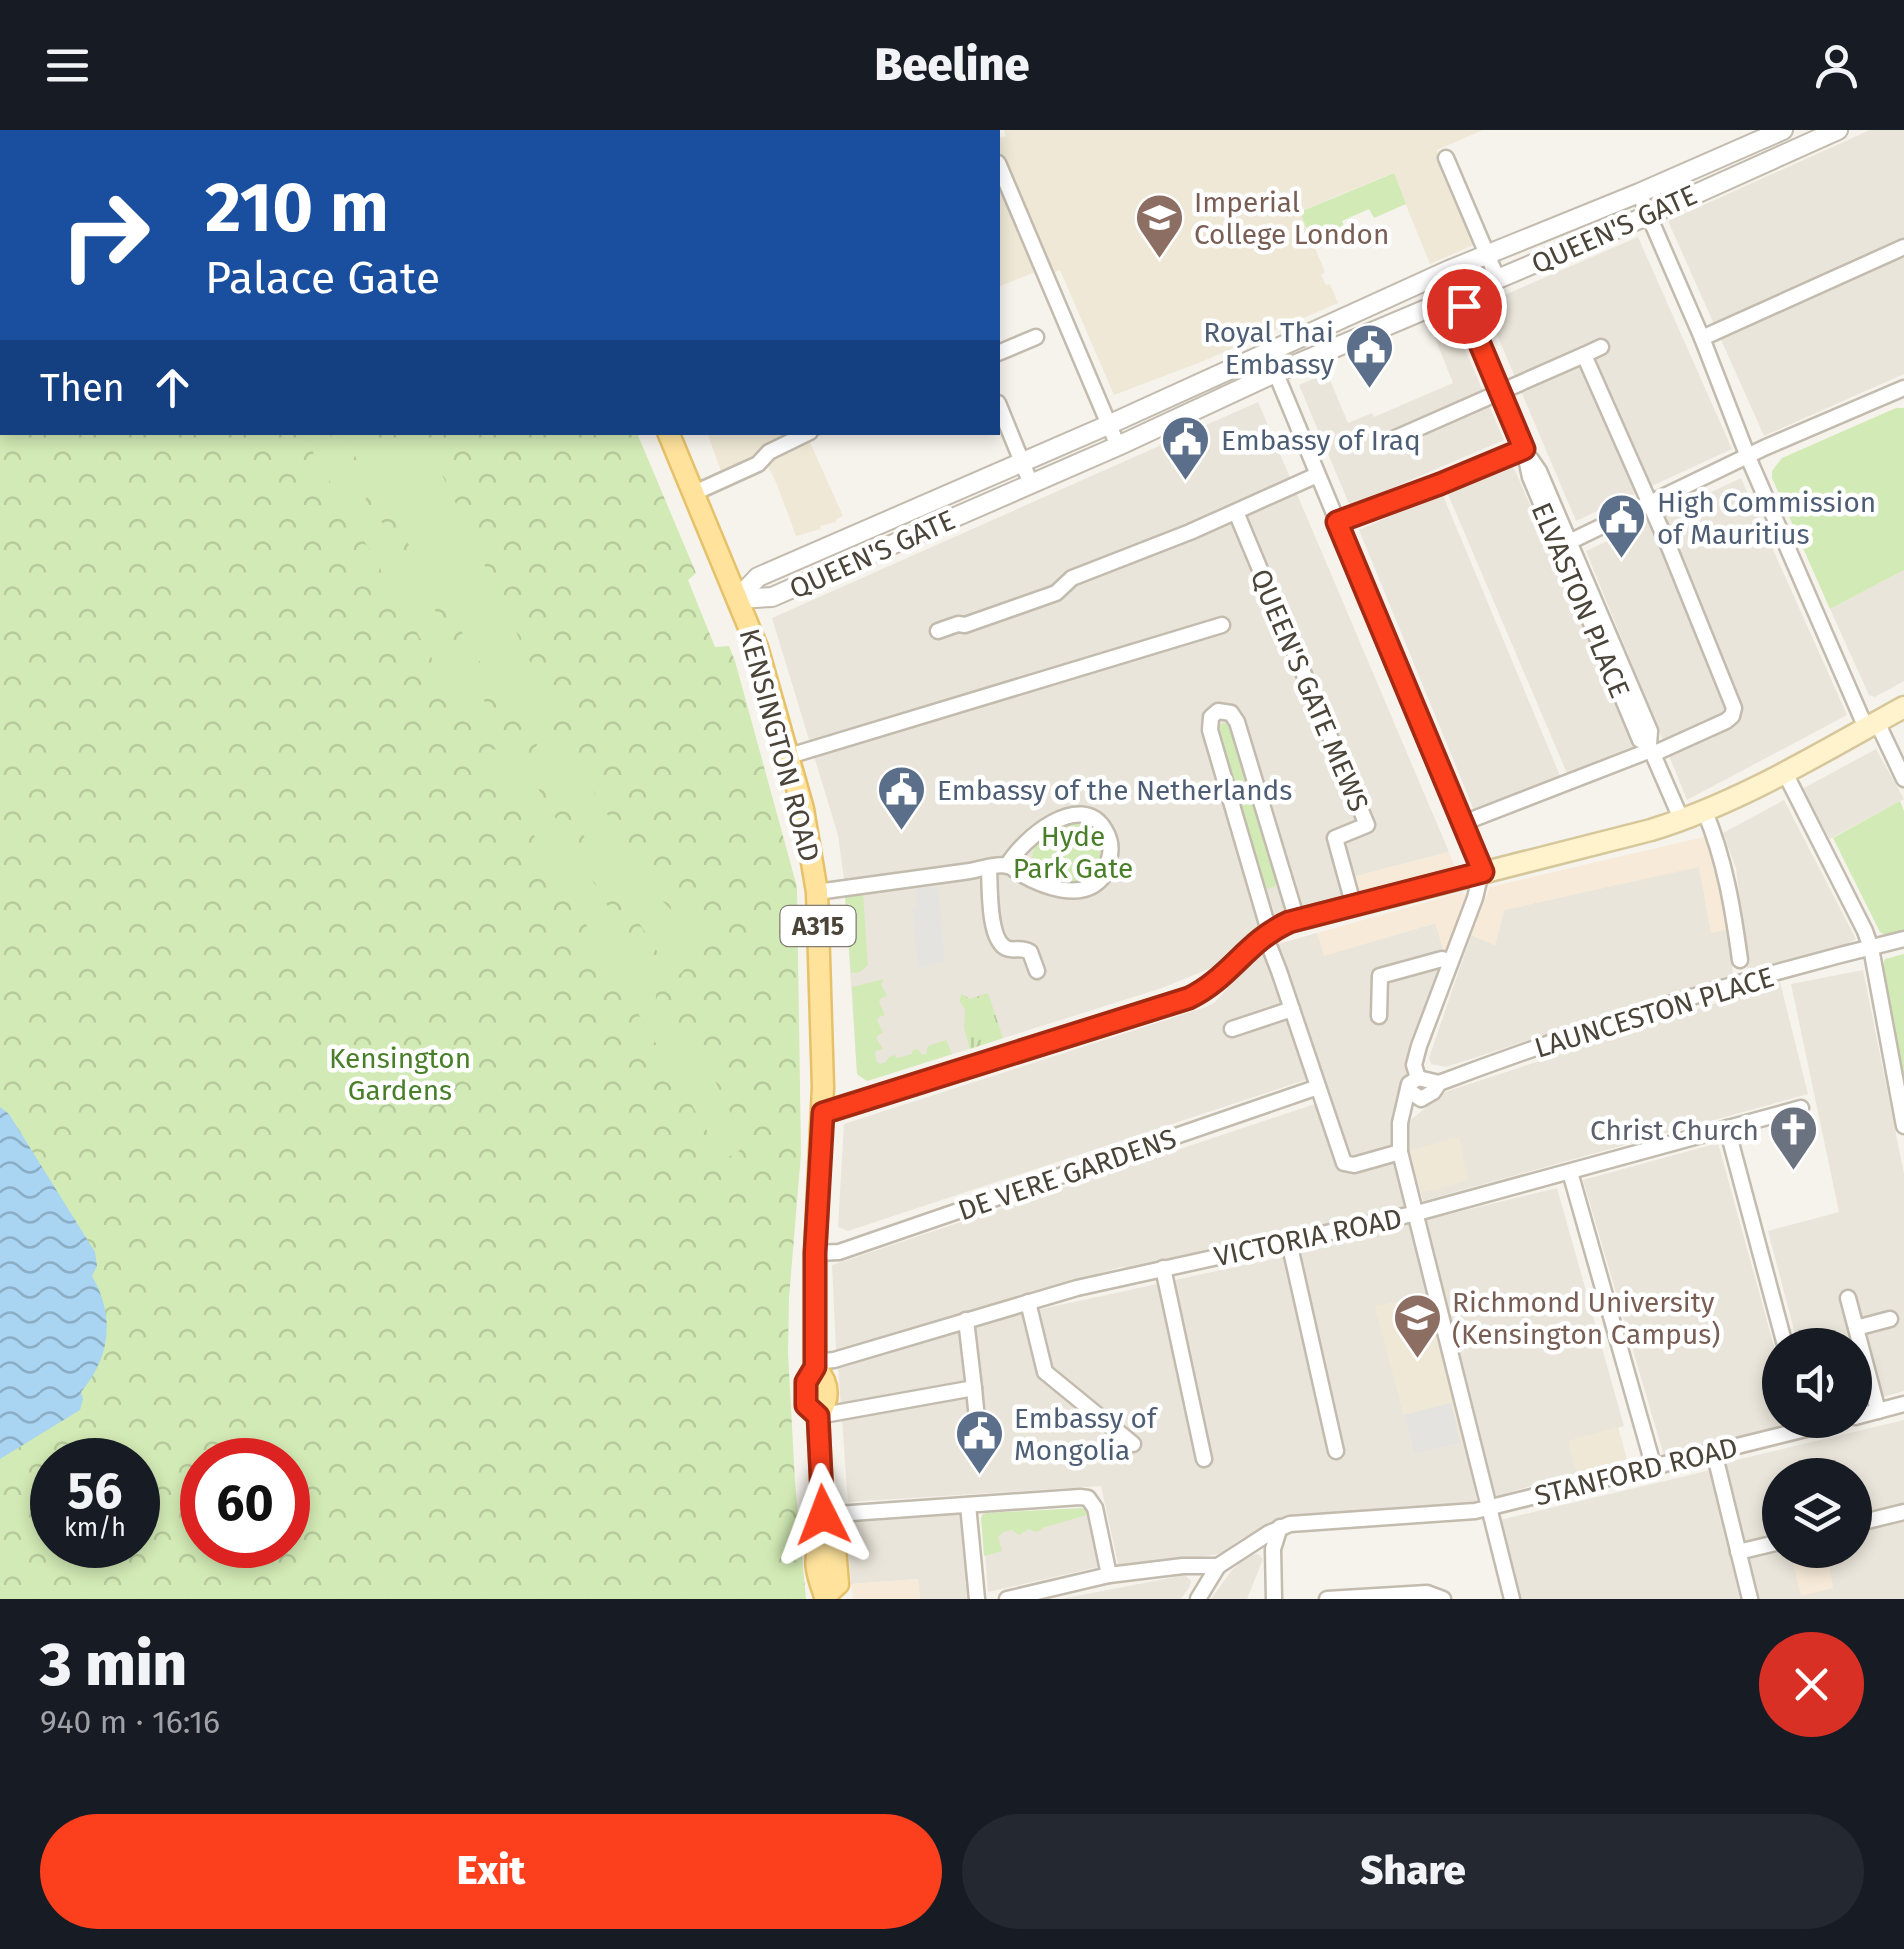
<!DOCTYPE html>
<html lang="en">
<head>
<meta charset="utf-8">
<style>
  body { margin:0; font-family:"Fira Sans",sans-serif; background:#242831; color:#f1f3f6; height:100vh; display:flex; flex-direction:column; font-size:38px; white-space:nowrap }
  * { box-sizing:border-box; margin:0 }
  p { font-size:32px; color:#9ea1a6 }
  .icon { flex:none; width:55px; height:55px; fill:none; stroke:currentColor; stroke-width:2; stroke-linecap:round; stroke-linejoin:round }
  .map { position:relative; height:1469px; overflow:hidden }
  .drawer { display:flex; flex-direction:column; background:#171b24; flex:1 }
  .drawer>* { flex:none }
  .top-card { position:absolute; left:0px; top:0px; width:1000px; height:305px; box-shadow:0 5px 15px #0003; background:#1a4fa0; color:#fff; overflow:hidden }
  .fabs { position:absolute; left:1762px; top:1198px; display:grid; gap:20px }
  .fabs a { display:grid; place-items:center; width:110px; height:110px; border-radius:50%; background:#171b24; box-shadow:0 5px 15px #0003; font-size:50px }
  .speed { position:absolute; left:30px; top:1308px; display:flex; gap:20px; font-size:50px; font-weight:700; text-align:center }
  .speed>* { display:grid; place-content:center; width:130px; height:130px; border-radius:50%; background:#171b24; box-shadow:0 5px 15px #0003; line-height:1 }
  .speed small { font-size:25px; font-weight:400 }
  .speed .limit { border:15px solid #d22; background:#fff; color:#111 }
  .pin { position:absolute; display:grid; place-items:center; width:85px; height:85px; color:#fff; margin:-42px; border:5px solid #fff; border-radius:50%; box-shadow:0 2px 10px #0007 }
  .me { position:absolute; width:110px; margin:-55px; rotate:357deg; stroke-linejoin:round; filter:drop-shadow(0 0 8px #0008) }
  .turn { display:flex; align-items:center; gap:35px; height:210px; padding:0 40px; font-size:45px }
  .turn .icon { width:130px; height:130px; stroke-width:2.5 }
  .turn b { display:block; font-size:70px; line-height:85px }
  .then { display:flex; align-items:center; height:95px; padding:0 40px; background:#0003; gap:20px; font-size:38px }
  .round { display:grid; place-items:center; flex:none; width:105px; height:105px; border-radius:52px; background:#242831 }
  .overview { display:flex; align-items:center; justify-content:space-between; height:170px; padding:0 40px }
  h1 { font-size:60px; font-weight:800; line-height:75px }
  .primary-button { display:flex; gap:20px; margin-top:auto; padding:20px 40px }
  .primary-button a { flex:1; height:115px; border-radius:60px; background:#fc3f1d; color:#fff; font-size:40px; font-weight:800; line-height:115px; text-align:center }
  .primary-button a+a { background:#242831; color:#f1f3f6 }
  header { display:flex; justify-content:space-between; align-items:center; height:130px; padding:0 40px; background:#171b24; font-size:45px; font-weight:800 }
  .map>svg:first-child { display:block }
  .residential { fill:#eae5da }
  .commercial { fill:#f7ead8 }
  .education { fill:#efe8d6 }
  .grass { fill:url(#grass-tufts) }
  .park { fill:url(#park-crowns); fill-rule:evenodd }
  .garden { fill:#d2eab5 }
  .parking { fill:#e5e3e0 }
  .water { fill:url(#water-waves) }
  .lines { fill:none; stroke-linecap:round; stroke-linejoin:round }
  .minor-casing { stroke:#c2bbae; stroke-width:19 }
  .tertiary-casing { stroke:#c2bbae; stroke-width:22 }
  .secondary-casing { stroke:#d6c79b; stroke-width:25 }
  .primary-casing { stroke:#e6c16a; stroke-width:25 }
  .minor { stroke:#fff; stroke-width:14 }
  .tertiary { stroke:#fff; stroke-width:18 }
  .secondary { stroke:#fff3cd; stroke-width:20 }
  .primary { stroke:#ffe39c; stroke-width:20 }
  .route-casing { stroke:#a42913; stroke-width:25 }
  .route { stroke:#fc3f1d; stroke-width:18 }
  .labels { text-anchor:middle; stroke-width:9; stroke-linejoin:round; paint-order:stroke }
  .shield { fill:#fff; stroke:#817c74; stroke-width:2.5 }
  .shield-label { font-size:25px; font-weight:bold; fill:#4b4439 }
  .education-label { font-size:28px; fill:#785e54; stroke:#fff; text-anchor:start }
  .street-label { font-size:28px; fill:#4b4439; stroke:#fff }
  .service-label { font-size:28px; fill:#4e5e75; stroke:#fff; text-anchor:start }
  .park-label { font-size:28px; fill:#4a7f2a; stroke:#fff }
  .worship-label { font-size:28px; fill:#5b616d; stroke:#fff; text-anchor:end }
</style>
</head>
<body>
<header><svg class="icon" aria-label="menu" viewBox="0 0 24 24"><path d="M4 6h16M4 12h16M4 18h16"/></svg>Beeline<svg class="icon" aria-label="person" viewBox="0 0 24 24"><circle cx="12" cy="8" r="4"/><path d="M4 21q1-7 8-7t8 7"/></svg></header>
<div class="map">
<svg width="1904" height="1469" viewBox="0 0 1904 1469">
  <defs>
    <pattern id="grass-tufts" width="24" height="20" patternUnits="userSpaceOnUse" patternTransform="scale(2.5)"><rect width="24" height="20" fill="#d2eab5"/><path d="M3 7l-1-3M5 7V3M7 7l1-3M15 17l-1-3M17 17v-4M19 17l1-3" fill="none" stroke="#b6ca9c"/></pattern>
    <pattern id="park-crowns" width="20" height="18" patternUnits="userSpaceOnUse" patternTransform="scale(2.5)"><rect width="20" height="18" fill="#d2eab5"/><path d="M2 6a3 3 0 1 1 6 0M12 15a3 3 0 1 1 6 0" fill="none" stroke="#b6ca9c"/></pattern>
    <pattern id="water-waves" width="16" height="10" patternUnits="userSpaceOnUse" patternTransform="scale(2.5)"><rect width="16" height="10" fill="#a9d4f2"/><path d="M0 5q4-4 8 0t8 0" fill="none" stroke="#8caec5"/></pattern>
  </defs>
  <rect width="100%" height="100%" fill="#f6f3ec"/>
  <g class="residential">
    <polygon points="1870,0 1904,0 1904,244 1764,306 1668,91"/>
    <polygon points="1638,107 1732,319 1576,391 1484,174"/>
    <polygon points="1452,189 1504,310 1350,376 1299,255 1327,243 1348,293 1372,283 1374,287 1453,253 1431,198"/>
    <polygon points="1258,272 1449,722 1349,748 1354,767 1261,793 1211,838 1162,858 867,951 857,944 844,749 838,705 772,488"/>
    <polygon points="1513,336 1637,618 1569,648 1447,362"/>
    <polygon points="1741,348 1847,585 1687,670 1586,421"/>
    <polygon points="1442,363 1561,648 1476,685 1359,400"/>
    <polygon points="1904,440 1904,551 1875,567 1869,565 1830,479"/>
    <polygon points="1876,619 1904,669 1830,709 1802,659"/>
    <polygon points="1784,670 1856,809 1835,820 1817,827 1801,828 1748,843 1736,738 1723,703"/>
    <polygon points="1699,736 1711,802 1728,799 1733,844 1446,937 1431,934 1429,928 1471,805 1495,815 1504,780"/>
    <polygon points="1436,793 1446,825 1409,939 1393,1020 1387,1023 1348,1029 1293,866 1278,814 1317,803 1325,825"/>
    <polygon points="1264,823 1270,826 1311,948 848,1101 838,1097 844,994 1206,877 1215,872 1259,824"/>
    <polygon points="1863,840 1904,1044 1904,1261 1855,1275 1855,1215 1798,1215 1768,1101 1839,1082 1791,854"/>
    <polygon points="1780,852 1808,964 1423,1071 1405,1009 1406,999 1412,989 1445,962"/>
    <polygon points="1318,973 1343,1039 1394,1028 1408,1076 1139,1139 1121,1137 836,1220 832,1135"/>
    <polygon points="1718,1013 1780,1238 1780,1290 1794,1290 1795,1292 1664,1326 1583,1050"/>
    <polygon points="1557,1058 1624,1296 1569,1311 1577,1343 1496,1366 1425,1090"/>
    <polygon points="1411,1093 1429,1164 1376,1177 1414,1324 1465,1312 1477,1373 1474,1377 1283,1391 1271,1394 1241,1409 1221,1424 1119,1438 1101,1356 848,1372 838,1236 1037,1180 1327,1117"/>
    <polygon points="1904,1290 1904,1375 1855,1387 1855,1345 1780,1345 1780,1406 1746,1415 1724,1333"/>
    <polygon points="1711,1340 1740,1469 1519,1469 1500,1390"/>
    <polygon points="1082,1378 1086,1380 1098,1437 988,1462 982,1384"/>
    <polygon points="963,1384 968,1469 920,1469 918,1449 851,1454 846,1393"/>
    <polygon points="1904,1391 1904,1469 1759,1469 1748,1429 1790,1420 1802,1465 1830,1431 1827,1420 1855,1420 1855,1403"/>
    <polygon points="1258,1424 1263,1429 1247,1469 1211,1469 1232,1440 1249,1425"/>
    <polygon points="1185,1445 1191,1451 1190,1456 1181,1469 1061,1469"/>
  </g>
  <g class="commercial">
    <polygon points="1708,706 1722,761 1728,799 1711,803 1699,737 1504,780 1495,815 1471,805 1490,757"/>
    <polygon points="1449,722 1456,740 1355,771 1349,748"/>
    <polygon points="1462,762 1468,767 1450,823 1445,825 1435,793 1324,826 1317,803"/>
    <polygon points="1797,1420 1827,1420 1833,1458 1801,1466 1790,1422"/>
    <polygon points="918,1449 920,1469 853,1469 851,1454"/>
  </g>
  <g class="education">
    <polygon points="1004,0 1483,0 1437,20 1476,114 1430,134 1393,43 1337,66 1300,82 1325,142 1321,145 1326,155 1330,154 1338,173 1201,232 1114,265 1060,140 1045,146 1041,140 1000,156 998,149 998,8 1006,6"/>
    <polygon points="707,303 827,303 809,310 843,386 836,389 836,392 820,396 821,399 796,406 776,352 766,333 724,349"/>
    <polygon points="1459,1007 1468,1050 1421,1063 1409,1021"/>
    <polygon points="1429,1164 1465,1312 1414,1324 1375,1177"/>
    <polygon points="1618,1297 1627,1329 1577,1343 1568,1311"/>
  </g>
  <polygon class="grass" points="988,863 1003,908 970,919 964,898 965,880 959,870 962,864 970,869"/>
  <path class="park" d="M0,0H554V2H2V302L637,303L696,443L688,450L715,517L729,516L735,531L797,757L801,1024L789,1168L788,1223L795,1352L806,1469H0ZM52,1330H138V1415H52ZM202,1330H288V1415H202Z"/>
  <g class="garden">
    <polygon points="1394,43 1406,74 1374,88 1369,79 1342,91 1346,102 1314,116 1300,82"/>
    <polygon points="1896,278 1904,278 1904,440 1830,479 1772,348 1772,341 1782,328"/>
    <polygon points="302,303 329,303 367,366 365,371 367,379 380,389 429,469 492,585 482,592 483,598 473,600"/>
    <polygon points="341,303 366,303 364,312 381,325 425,308 556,587 534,593 529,587 511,583"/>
    <polygon points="1226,593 1230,595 1277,752 1274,757 1266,759 1262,757 1216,600 1218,595"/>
    <path d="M562,609L655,763L675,784L703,800C698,818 691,838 674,848L532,624L539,611Z"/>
    <path d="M493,619L510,625L517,623L657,859C653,878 659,889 678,894C702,932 736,974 740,1020L724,1030L487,625Z"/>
    <polygon points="1900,671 1904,681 1904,801 1885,805 1880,802 1833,708"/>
    <path d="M1082,691C1134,715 1088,782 1033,739C1026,708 1057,694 1082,691Z"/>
    <polygon points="863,764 868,835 860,842 851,843 845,766"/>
    <polygon points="1904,824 1904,949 1883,836 1885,829"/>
    <polygon points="884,849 881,854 887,866 881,868 879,872 885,885 879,887 877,890 883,903 878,905 876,908 883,919 876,921 875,924 877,932 880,934 886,932 889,927 895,925 897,928 912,924 912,921 918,919 922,925 926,924 928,916 946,910 952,924 867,951 857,944 852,857"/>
    <polygon points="1082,1378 1086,1380 1087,1385 1042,1398 1042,1400 1035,1402 1029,1399 1019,1405 1012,1400 1003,1402 998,1407 1002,1421 984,1426 981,1387 985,1383"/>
  </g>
  <g class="parking">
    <polygon points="938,757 945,831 918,838 912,778 917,777 915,759"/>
    <polygon points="1451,1273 1461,1313 1414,1324 1404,1285"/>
  </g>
  <path class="water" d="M0,977L9,984L95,1122L97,1136L92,1146C115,1186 111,1226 81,1262L83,1269L80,1280L0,1329Z"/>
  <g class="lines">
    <defs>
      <g id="minor">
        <polyline points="983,0 984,2"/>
        <polyline points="627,2 635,0"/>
        <polyline points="1446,28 1498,150"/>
        <polyline points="998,33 1118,316"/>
        <polyline points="1639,63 1702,208 1748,327 1866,598"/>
        <polyline points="1449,140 1524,319 1530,347 1640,610 1649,615"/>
        <polyline points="1702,208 1904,117"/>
        <polyline points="1267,222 1483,742"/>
        <polyline points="998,223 1036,207"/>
        <polyline points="1584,225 1601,217"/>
        <polyline points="998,273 1031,354"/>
        <polyline points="1389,311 1584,225 1669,417 1734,578 1732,586 1726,591 1653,624"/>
        <polyline points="1530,328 1539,341 1650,601 1649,615 1682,691"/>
        <polyline points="692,364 758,334 769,322 810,302"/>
        <polyline points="1236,382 1367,695 1335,708 1354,777"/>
        <polyline points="1337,392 1441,354 1524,319"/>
        <polyline points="1565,414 1766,317 1904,258"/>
        <polyline points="938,501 958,494 965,495 1056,463 1072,448 1190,402 1317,345"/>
        <polyline points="1877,592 1904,649"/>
        <polyline points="789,626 1222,495"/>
        <polyline points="1784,641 1865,801 1871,818 1904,996"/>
        <path d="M1705,682C1725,730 1733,779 1740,830"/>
        <polyline points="1463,693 1651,620"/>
        <path d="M989,738C990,757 988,809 1006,818C1014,822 1020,816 1030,822L1037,841"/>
        <path d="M817,762C868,755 919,748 970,741C980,739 998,733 1008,736C1013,737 1016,742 1021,744C1042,756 1079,771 1100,750C1106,745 1107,737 1109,729C1112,719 1111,710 1105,700C1081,659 1022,709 1007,736"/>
        <polyline points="1269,801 1210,600 1211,587 1218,581 1231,583 1237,592 1297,790"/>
        <polyline points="1261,807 1270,818 1279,841 1344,1033 1354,1035 1400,1022"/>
        <polyline points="1379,886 1380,846 1442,829 1451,831"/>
        <polyline points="1232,899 1292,879"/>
        <polyline points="1418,948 1414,935 1419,916 1475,768 1479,751 1478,744"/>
        <polyline points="1439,953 1418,948 1409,954 1400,993 1400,1022 1512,1469"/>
        <path d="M1408,960L1421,969L1433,962L1439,953C1590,896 1747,847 1904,809"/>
        <polyline points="1727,998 1785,1215"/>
        <polyline points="1570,1042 1654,1338"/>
        <polyline points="1289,1112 1336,1321"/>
        <polyline points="815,1123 839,1122 1318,957"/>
        <polyline points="1163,1138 1204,1329"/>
        <polyline points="1848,1168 1878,1281"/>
        <polyline points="1028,1172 1045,1242 1133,1314"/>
        <polyline points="1856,1198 1890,1189"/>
        <polyline points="815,1232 834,1230 1077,1158 1417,1083 1801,978"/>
        <polyline points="974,1258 979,1311"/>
        <polyline points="818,1286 974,1258 966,1190"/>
        <polyline points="1855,1287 1904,1274"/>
        <polyline points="1714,1322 1750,1469"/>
        <polyline points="968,1375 977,1469"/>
        <polyline points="823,1385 1080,1367 1088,1368 1095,1378 1109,1445"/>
        <polyline points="1855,1394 1904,1382"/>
        <polyline points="1738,1422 1780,1412"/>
        <polyline points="1007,1469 1109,1445 1183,1436 1218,1436 1269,1403 1290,1394 1475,1381 1842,1290"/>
        <polyline points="1198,1469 1218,1436"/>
        <polyline points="1274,1469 1273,1419 1280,1397"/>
        <polyline points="1327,1469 1427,1463 1443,1469"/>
      </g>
      <g id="tertiary">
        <polyline points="737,469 772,467 1118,316 1275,243 1649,85 1838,0"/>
        <polyline points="737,469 758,447 1108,295 1449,140 1639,63 1783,0"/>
      </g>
      <path id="secondary" d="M823,983L1189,868C1231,848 1246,811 1289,792L1651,700C1740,673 1822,622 1904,577"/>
      <g id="primary">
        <polyline points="573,0 574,2"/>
        <polyline points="668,302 757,517 803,679 817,762 823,957 815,1123 815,1237 806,1252 806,1275 818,1286"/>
        <path d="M815,1237C829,1253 831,1268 818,1286L824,1407C810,1430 818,1446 826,1469"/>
        <polyline points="824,1407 835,1418 838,1454 826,1465"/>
      </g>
    </defs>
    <use href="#minor" class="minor-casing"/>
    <use href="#tertiary" class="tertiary-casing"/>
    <use href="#secondary" class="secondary-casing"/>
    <use href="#primary" class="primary-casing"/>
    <use href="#minor" class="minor"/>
    <use href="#tertiary" class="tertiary"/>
    <use href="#secondary" class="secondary"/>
    <use href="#primary" class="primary"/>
  </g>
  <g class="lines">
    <defs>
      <path id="route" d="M823,1385L818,1286L806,1275V1252L815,1237V1123L823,983L1189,868C1230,848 1247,811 1289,792L1483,742L1337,392L1440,354L1524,319L1464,176"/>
    </defs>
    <use href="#route" class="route-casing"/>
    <use href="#route" class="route"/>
  </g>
  <defs>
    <symbol id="university-pin" viewBox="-11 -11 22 30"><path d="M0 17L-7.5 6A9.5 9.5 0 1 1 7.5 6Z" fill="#8d6e63" stroke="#fff"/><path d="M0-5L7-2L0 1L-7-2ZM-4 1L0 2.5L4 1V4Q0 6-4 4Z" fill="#fff"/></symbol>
    <symbol id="civic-pin" viewBox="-11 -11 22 30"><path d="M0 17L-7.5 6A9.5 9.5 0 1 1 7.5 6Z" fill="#5c6f8a" stroke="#fff"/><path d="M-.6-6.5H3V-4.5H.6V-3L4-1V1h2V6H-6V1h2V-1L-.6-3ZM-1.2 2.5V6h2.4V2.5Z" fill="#fff"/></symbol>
    <symbol id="church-pin" viewBox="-11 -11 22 30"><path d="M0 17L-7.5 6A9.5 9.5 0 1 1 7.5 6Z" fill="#6b7280" stroke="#fff"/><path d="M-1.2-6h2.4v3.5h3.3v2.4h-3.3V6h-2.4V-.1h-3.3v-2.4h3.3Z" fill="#fff"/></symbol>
  </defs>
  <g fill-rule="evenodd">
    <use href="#university-pin" x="1132" y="60" width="55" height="75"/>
    <use href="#civic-pin" x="1342" y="190" width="55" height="75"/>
    <use href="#civic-pin" x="1158" y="282" width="55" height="75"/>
    <use href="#civic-pin" x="1594" y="360" width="55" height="75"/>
    <use href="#civic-pin" x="874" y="632" width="55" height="75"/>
    <use href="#church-pin" x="1766" y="972" width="55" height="75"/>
    <use href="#university-pin" x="1390" y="1160" width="55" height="75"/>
    <use href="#civic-pin" x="952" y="1276" width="55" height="75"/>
  </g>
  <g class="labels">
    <rect class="shield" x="780.5" y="776" width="75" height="40" rx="8"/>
    <g class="shield-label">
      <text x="818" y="805">A315</text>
    </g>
    <g class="education-label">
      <text x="1194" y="82">Imperial<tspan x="1194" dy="32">College London</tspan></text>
      <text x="1452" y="1182">Richmond University<tspan x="1452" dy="32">(Kensington Campus)</tspan></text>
    </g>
    <g class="street-label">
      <text transform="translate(1614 99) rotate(-24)" y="10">QUEEN'S GATE</text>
      <text transform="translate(872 424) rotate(-24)" y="10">QUEEN'S GATE</text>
      <text transform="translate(1581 470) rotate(67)" y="10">ELVASTON PLACE</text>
      <text transform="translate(1310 560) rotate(67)" y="10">QUEEN'S GATE MEWS</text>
      <text transform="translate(780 615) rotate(75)" y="10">KENSINGTON ROAD</text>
      <text transform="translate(1654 882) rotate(-17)" y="10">LAUNCESTON PLACE</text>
      <text transform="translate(1067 1044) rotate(-19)" y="10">DE VERE GARDENS</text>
      <text transform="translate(1308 1107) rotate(-12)" y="10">VICTORIA ROAD</text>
      <text transform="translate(1636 1341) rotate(-14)" y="10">STANFORD ROAD</text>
    </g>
    <g class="service-label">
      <text x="1334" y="212" text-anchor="end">Royal Thai<tspan x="1334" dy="32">Embassy</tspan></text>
      <text x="1221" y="320">Embassy of Iraq</text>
      <text x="1657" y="382">High Commission<tspan x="1657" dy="32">of Mauritius</tspan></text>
      <text x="937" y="670">Embassy of the Netherlands</text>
      <text x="1014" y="1298">Embassy of<tspan x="1014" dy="32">Mongolia</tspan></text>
    </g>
    <g class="park-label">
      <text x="1073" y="716">Hyde<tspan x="1073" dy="32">Park Gate</tspan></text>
      <text x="400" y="938">Kensington<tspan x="400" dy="32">Gardens</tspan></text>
    </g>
    <g class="worship-label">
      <text x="1759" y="1010">Christ Church</text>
    </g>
  </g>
</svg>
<div class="fabs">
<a><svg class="icon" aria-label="sound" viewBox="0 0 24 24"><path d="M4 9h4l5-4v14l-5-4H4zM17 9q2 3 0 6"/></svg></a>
<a><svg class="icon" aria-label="layers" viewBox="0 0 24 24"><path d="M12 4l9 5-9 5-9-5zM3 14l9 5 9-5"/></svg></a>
</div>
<div class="speed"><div>56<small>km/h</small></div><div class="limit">60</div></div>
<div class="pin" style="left:1464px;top:176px;background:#d93025"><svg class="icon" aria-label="arrive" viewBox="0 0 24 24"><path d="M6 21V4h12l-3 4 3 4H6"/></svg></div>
<svg class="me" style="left:823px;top:1385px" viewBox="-20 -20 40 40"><path d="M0-17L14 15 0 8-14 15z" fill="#fc3f1d" stroke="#fff" stroke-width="4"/></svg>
<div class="top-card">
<div class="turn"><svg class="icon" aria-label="right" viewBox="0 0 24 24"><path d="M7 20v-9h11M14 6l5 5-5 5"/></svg><div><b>210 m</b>Palace Gate</div></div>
<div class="then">Then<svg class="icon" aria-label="ahead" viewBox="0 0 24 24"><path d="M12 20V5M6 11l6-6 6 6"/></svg></div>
</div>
</div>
<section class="drawer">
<div class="overview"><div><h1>3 min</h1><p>940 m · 16:16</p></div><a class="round" style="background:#d93025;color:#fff"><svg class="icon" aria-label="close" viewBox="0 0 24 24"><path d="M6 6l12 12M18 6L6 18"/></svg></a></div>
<div class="primary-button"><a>Exit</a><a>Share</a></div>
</section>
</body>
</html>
